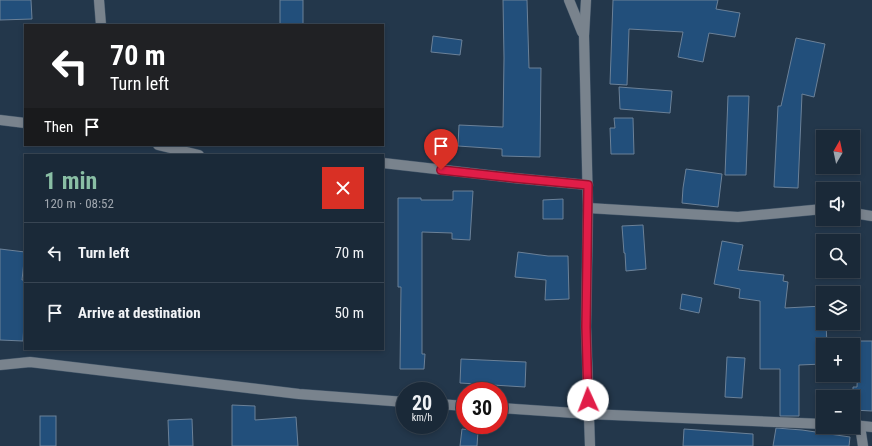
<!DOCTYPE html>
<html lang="en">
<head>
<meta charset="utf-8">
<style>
  body { margin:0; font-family:"Roboto Condensed",sans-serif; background:#233140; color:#f1f3f6; height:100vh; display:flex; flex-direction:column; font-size:15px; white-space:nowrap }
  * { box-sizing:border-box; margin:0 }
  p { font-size:13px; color:#9fa6ae }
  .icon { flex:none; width:22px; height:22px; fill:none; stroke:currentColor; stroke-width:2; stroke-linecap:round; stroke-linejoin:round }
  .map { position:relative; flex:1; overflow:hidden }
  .drawer { position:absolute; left:24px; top:154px; width:360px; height:196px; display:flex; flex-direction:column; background:#1a2938; border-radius:0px; box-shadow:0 2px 6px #0003,0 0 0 1px #384553 }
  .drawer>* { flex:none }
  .hud { position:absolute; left:24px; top:24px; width:360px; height:122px; border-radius:0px; box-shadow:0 2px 6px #0003,0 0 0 1px #384553; background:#202124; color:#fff; overflow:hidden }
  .needle { width:26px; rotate:9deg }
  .tools { position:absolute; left:816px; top:130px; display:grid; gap:8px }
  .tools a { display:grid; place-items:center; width:44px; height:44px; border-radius:0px; background:#1a2938; box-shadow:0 2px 6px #0003,0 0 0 1px #384553; font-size:20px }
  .speed { position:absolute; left:396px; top:382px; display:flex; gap:8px; font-size:20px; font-weight:700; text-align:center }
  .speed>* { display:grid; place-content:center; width:52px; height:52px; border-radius:50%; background:#1a2938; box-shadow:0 2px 6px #0003,0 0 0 1px #384553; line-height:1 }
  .speed small { font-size:10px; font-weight:400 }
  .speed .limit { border:6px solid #d22; background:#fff; color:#111 }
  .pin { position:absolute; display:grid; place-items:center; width:34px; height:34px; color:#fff; margin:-41px -17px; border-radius:50% 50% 50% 0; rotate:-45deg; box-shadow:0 0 4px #0007 }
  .pin .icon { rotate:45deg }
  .me { position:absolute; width:44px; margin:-22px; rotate:358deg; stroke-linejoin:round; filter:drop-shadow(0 0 3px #0008) }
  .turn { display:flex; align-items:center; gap:14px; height:84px; padding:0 20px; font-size:18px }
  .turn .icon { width:52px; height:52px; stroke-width:2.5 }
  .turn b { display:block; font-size:28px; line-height:34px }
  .then { display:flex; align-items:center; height:38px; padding:0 20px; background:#0003; gap:8px; font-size:15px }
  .round { display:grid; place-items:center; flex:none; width:42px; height:42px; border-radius:0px; background:#233140 }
  .summary { display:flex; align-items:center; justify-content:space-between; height:68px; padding:0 20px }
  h1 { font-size:24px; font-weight:700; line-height:30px; color:#8abfa5 }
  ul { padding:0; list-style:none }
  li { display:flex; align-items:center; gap:12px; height:60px; padding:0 20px; border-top:1px solid #384553 }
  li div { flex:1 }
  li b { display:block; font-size:15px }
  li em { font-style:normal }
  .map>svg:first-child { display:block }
  .building { fill:#224f7b; stroke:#6b8198 }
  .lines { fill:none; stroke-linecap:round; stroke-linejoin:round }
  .minor-casing { stroke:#425568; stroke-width:11 }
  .minor { stroke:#79838d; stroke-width:10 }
  .route-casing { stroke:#92132f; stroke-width:10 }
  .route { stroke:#e11d48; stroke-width:7 }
</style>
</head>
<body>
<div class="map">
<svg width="872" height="446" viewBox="0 0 872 446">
  <rect width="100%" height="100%" fill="#23374b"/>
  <g class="building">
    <polygon points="0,0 31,0 32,19 0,20"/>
    <rect x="280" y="0" width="23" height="25"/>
    <polygon points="503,0 527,0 529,68 541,68 540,157 502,156 502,149 458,146 459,125 503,127 504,58"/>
    <polygon points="613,0 718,0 716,9 740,13 735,37 709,33 703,62 678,57 683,32 629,29 627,85 610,84"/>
    <polygon points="433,36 462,40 460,55 431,52"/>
    <polygon points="796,38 825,44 814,97 802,94 798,188 774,187 778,106 781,106"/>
    <polygon points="619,87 672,91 670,113 620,109"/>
    <polygon points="728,96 749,96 746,175 725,175"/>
    <polygon points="614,118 633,118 634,154 611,154 610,128 615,128"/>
    <polygon points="686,169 722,174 718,207 682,203 683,188"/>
    <polygon points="453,191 473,191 470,240 452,239 452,233 422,232 422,354 425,354 424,369 400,369 401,287 398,287 398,198 421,198 421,200 453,200"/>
    <polygon points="563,199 563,219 543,219 543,200"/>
    <polygon points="643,225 646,269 626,271 625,253 624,253 622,226"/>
    <polygon points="722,241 743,245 738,270 784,275 783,281 788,282 785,308 823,306 823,323 826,323 827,345 823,345 823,364 799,365 799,416 780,416 780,369 760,369 760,301 739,298 740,289 714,284"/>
    <polygon points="0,249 25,252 22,280 25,280 25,304 23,341 0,340"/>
    <polygon points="518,252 548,256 568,256 569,299 545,300 546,280 515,277"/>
    <polygon points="682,294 702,298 699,313 680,309"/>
    <polygon points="859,341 872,341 872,411 853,410 853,387 857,387"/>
    <polygon points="727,357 745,358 742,398 725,397"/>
    <polygon points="461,359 526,362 525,387 460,383"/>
    <polygon points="232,405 255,406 255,420 296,417 298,446 232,446"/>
    <rect x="40" y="416" width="16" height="30"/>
    <polygon points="192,419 193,446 169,446 168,420"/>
    <polygon points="776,428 802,430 850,437 849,446 773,446"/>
    <polygon points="462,429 478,431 477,446 460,446"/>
    <polygon points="684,429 753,434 753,446 683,446"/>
  </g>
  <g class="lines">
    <defs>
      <g id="minor">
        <polyline points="99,0 101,25"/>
        <polyline points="569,0 582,32"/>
        <polyline points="586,0 584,36 588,208 586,327 590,446"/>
        <polyline points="0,120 25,123"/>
        <polyline points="158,145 199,155"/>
        <polyline points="383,163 514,178 588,185"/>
        <polyline points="588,208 738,217 823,209"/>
        <polyline points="853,213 872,216"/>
        <polyline points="0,365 30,362 299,394 405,402"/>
        <polyline points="439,404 465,406"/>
        <polyline points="499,408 589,414 823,424"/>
        <polyline points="853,425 872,427"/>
        <polyline points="860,426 863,446"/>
      </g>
    </defs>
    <use href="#minor" class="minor-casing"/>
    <use href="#minor" class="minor"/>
  </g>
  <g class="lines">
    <defs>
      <polyline id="route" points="441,170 514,178 588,185 586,327 588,400"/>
    </defs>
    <use href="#route" class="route-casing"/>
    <use href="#route" class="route"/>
  </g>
</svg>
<div class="tools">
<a><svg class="needle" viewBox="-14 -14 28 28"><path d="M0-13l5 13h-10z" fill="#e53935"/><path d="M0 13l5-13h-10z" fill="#9fa6ae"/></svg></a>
<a><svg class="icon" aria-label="sound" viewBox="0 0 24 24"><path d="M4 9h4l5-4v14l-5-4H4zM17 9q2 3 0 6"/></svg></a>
<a><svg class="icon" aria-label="search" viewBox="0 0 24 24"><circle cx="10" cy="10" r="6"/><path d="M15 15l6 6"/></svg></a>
<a><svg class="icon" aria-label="layers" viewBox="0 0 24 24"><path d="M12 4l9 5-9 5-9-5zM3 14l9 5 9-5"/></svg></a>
<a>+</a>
<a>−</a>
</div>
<div class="speed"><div>20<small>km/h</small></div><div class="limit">30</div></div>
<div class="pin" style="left:441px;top:170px;background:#d93025"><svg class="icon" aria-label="arrive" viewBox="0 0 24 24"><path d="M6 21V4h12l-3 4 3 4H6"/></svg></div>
<svg class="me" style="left:588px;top:400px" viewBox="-20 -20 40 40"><circle r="19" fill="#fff"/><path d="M0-13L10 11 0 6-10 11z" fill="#e11d48"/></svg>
<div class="hud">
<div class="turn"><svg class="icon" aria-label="left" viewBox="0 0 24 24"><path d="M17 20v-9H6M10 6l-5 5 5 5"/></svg><div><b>70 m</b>Turn left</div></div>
<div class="then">Then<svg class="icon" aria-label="arrive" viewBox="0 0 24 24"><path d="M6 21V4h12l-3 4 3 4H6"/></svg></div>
</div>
<section class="drawer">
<div class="summary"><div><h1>1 min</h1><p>120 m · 08:52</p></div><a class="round" style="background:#d93025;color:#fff"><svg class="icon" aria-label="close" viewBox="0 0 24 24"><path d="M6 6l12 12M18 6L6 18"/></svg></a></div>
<ul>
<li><svg class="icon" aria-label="left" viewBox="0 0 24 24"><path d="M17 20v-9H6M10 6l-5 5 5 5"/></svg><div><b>Turn left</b></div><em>70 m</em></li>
<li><svg class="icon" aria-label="arrive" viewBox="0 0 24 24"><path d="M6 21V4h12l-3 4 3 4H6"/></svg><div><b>Arrive at destination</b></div><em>50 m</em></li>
</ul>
</section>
</div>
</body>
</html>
